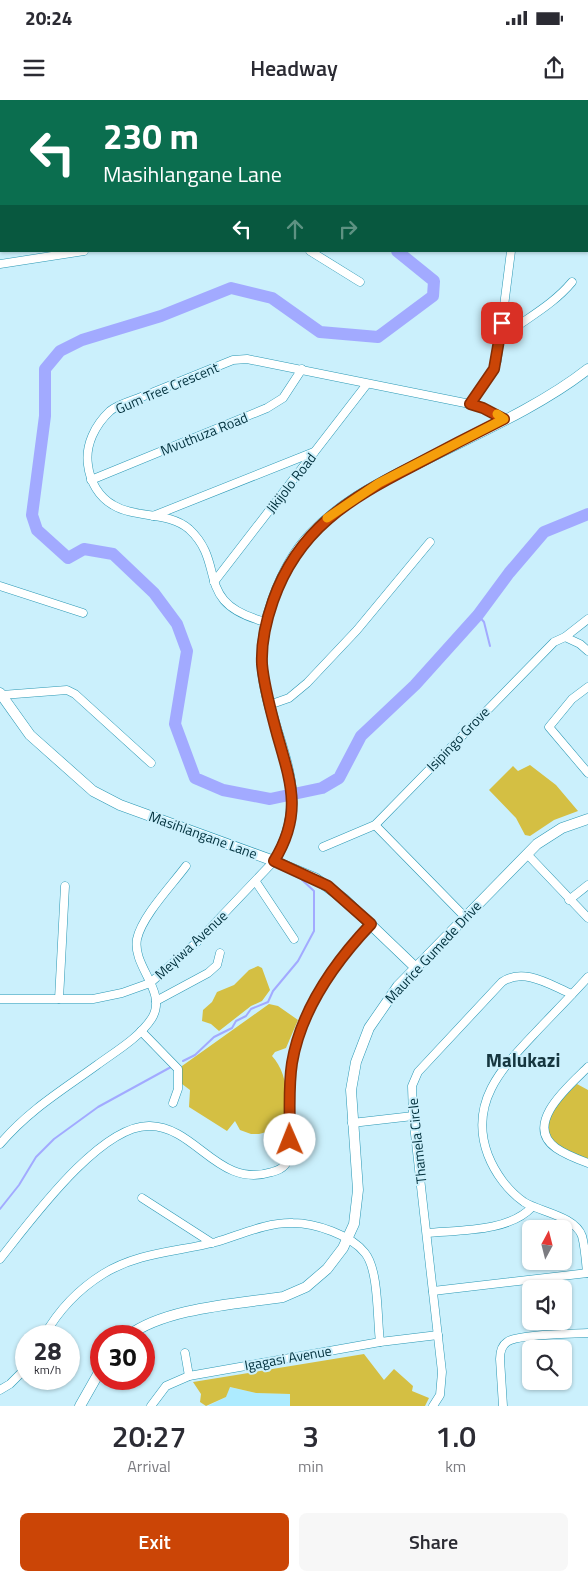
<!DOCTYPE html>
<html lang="en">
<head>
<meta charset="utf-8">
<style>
  body { margin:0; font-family:"Titillium Web",sans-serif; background:#f7f7f7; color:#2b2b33; height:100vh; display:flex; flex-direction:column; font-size:19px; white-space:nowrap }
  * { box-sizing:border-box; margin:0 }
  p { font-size:16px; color:#7c7c81 }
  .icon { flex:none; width:28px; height:28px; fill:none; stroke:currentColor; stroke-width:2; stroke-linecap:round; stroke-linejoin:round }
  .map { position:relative; height:1306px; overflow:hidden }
  .sheet { display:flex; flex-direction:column; background:#fff; flex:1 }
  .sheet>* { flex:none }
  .hud { position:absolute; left:0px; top:0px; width:589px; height:152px; box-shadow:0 1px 4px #0004; background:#0b6e4f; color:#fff; overflow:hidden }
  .needle { width:32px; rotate:7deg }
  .buttons { position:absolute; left:522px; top:1120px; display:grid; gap:10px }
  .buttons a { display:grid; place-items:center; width:50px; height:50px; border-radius:8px; background:#fff; box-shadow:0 1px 4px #0004; font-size:25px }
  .speed { position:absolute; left:15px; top:1225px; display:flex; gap:10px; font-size:25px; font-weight:700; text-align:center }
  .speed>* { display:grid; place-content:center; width:65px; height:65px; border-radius:50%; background:#fff; box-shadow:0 1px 4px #0004; line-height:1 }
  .speed small { font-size:12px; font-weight:400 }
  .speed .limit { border:8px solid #d22; background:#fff; color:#111 }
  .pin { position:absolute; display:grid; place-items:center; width:42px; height:42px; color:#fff; margin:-21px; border-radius:10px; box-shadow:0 2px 8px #0006 }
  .me { position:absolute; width:55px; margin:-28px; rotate:359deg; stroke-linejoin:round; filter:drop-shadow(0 0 4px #0008) }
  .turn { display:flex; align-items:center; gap:18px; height:105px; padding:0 20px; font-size:22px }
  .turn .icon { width:65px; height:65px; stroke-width:2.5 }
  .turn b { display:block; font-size:35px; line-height:42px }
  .lanes { display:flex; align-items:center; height:48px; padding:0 20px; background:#0003; justify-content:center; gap:25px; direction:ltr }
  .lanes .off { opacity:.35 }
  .eta { display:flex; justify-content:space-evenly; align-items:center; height:85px; text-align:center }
  .eta b { font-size:30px; font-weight:600; line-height:35px }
  .cta { display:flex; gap:10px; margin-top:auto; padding:10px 20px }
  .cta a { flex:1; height:58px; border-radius:8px; background:#cb4506; color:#fff; font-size:20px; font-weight:600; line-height:58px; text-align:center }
  .cta a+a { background:#f7f7f7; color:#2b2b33 }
  .status { display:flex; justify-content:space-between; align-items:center; height:35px; padding:0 25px; background:#fff; direction:ltr }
  .status svg { height:14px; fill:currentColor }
  header { display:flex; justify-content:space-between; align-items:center; height:65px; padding:0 20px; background:#fff; font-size:22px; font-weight:600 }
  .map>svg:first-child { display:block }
  .built { fill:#adebff }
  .green { fill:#d4bf43 }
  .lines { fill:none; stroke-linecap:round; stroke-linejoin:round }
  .stream { stroke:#a2aaff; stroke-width:2 }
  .river { stroke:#a2aaff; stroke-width:12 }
  .street-casing { stroke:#2a98b4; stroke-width:9 }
  .secondary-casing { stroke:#2a98b4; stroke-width:11 }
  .street { stroke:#fff; stroke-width:8 }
  .secondary { stroke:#fff; stroke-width:10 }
  .route-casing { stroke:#842d04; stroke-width:12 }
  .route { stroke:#cb4506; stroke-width:9 }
  .slow { stroke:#f59e0b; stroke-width:9 }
  .labels { text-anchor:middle; stroke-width:4; stroke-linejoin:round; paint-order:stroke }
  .street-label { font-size:14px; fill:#01303c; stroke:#cbf0fc }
  .district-label { font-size:19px; font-weight:bold; fill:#16363f; stroke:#cbf0fc }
</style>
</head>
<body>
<div class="status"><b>20:24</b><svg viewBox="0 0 49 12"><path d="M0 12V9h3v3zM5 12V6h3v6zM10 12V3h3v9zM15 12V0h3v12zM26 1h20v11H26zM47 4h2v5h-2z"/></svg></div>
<header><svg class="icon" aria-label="menu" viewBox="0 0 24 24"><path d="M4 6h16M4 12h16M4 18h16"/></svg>Headway<svg class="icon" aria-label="share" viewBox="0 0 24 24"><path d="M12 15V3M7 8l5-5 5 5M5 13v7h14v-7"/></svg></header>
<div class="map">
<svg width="588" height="1306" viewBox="0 0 588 1306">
  <rect width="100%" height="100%" fill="#cbf0fc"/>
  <polygon class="built" points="229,1287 256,1293 290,1294 290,1306 208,1306 226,1297"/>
  <g class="green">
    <polygon points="530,665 556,685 578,711 554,720 530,736 525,735 516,718 489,690 513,666 518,671"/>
    <polygon points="258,866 262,868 270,890 262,901 251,906 219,931 211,924 202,921 203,910 212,902 217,892 234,885 249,870"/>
    <path d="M269,904L278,906L298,920L286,948L275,952L272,956C288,973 292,1008 278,1029L259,1034H251L240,1030L235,1021L227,1031L189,1007L190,990L182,984V966Z"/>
    <path d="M577,984L588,990V1059C579,1055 568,1052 559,1046C532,1027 562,999 577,984Z"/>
    <polygon points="364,1254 384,1280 394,1269 413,1286 412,1291 429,1298 425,1306 290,1306 290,1294 256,1293 230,1287 226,1297 206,1306 200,1302 201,1294 193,1282"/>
  </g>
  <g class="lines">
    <g class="stream">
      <polyline points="478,515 484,522 490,546"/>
      <polyline points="183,961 195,955 214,937 232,928 236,921 246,916 251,909 268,902 273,891 298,861 314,831 314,791 301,779"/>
      <polyline points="0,1109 19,1085 36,1057 54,1039 98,1007 171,967"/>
    </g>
    <g class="river">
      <polyline points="217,0 218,1"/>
      <polyline points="196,1 198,0"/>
      <polyline points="0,28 1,29"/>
      <polyline points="397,151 434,181 433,196 378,237 320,232 272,198 231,188 161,216 82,240 60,251 45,269 45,316 32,415 37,430 68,458 84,449 113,454 154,493 177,524 187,551 175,624 195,678 223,690 270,699 322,688 339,678 361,636 415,585 478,515 509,473 544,432 588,414"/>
    </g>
    <defs>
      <g id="street">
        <polyline points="467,0 468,1"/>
        <polyline points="515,0 516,1"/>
        <polyline points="398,1 400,0"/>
        <polyline points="310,151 360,182"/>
        <polyline points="0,164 84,151"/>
        <path d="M501,238C525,219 552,206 572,182"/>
        <polyline points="470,304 490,276 497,261 511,151"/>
        <polyline points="91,380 267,308 283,298 302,269"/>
        <polyline points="153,416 314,352"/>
        <polyline points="214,482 367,284"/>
        <polyline points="0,486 83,513"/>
        <path d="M266,522C192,503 228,465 189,429C168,411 136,419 113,405C99,397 90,382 88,365C85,345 95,325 110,311C118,304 134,300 144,296C174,284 203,272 233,260L247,259L470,304L483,308L504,319"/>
        <polyline points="565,537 588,519"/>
        <polyline points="588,587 572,599 549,627 588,673"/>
        <polyline points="2,595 67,590 75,594 151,663"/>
        <polyline points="269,605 289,598 307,583 357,530 430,442"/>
        <polyline points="375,725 465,817"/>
        <polyline points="323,747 375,725 554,542 565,537 580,544 588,551"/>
        <polyline points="527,754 588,818"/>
        <polyline points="256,782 294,839"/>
        <polyline points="569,800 588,785"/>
        <polyline points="0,899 93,899 122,893 150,883 196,843 274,761"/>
        <polyline points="59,899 65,786"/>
        <polyline points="156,901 208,873 217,865 220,853"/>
        <polyline points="141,931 178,969 178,989 173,1003"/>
        <path d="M588,967C571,984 522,1024 556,1048C566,1055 577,1059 588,1063"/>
        <polyline points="352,1023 413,1016"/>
        <path d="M0,1044C29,1010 61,991 97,965C116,951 139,938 152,918C168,891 132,867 137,839C142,816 172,785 186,766"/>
        <polyline points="142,1098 212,1143"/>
        <path d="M427,1133C459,1130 509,1132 532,1107"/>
        <path d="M0,1159C29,1123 100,1024 150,1026C197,1027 218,1089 272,1072C284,1069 289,1063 290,1051C290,1022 288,992 292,963C301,908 334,863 371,824"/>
        <path d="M587,1173C586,1161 585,1147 582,1136C575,1116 540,1112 524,1102C508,1091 495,1073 488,1055C468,1002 503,967 536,932C553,914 571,896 588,877"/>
        <polyline points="433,1191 588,1173"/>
        <path d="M44,1236C58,1211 79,1189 103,1174C139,1152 177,1152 216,1142C240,1135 267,1122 293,1123C315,1123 351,1135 365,1153C379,1170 377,1219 380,1242"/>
        <polyline points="185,1253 189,1276"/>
        <polyline points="0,1290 10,1284 26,1268"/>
        <polyline points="151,1306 166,1286 189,1276 380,1242 438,1235"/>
        <path d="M433,1306L440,1295L442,1272L413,1016L412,986L418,972L502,882C524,867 550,885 572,894"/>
        <path d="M503,1306L500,1259C500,1253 501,1246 507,1242C517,1234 572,1234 588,1233"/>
      </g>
      <g id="secondary">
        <polyline points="0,593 30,635 93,691 120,705 274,761 315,778 344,799 416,868"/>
        <path d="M274,761C318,690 267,636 262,564C261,541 266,519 274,497C282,475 293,453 310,435C338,405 373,386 409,368C467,338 537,309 588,269"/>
        <path d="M128,1236C165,1208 236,1204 283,1197L306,1187L327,1169L343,1148L354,1124L358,1090L351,990L356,962L369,928L398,886L537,744L562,728L588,719"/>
        <polyline points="80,1306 101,1269"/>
      </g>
    </defs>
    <use href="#street" class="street-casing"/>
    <use href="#secondary" class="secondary-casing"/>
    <use href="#street" class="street"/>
    <use href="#secondary" class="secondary"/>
  </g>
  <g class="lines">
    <defs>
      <path id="route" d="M290,1040C290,1014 288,989 292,963C301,909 334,863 371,824L328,786L274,761C303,714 291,683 277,634C271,611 264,587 262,564C261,542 266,521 273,501C298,429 349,399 413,366C443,350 474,334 504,319L483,308L470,304L494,269L502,223"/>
    </defs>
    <use href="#route" class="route-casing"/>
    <use href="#route" class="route"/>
    <polyline class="slow" points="327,418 379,383 504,319 497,314"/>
  </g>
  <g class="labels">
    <g class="street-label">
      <text transform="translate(167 288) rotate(-23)" y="5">Gum Tree Crescent</text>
      <text transform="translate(204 334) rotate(-22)" y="5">Mvuthuza Road</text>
      <text transform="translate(291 383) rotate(-52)" y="5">Jikijolo Road</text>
      <text transform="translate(458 639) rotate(-46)" y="5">Isipingo Grove</text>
      <text transform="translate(203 735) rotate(20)" y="5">Masihlangane Lane</text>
      <text transform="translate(191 845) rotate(-43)" y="5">Meyiwa Avenue</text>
      <text transform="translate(433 852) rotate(-47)" y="5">Maurice Gumede Drive</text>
      <text transform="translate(417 1041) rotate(-96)" y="5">Thamela Circle</text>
      <text transform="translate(288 1258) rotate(-10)" y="5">Igagasi Avenue</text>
    </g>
    <g class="district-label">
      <text x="523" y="967">Malukazi</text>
    </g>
  </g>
</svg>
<div class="buttons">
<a><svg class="needle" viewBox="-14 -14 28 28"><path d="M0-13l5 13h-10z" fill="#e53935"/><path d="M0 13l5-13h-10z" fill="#7c7c81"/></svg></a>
<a><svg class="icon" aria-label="sound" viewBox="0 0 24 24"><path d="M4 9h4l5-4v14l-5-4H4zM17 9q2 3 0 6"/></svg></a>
<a><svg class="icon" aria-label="search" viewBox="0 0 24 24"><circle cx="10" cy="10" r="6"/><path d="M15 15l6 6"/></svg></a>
</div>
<div class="speed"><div>28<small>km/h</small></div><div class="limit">30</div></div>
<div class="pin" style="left:502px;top:223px;background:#d93025"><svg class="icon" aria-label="arrive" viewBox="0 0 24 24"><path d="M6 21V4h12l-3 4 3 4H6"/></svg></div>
<svg class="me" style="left:290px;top:1040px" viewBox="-20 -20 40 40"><circle r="19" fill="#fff"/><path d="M0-13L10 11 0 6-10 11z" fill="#cb4506"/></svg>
<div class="hud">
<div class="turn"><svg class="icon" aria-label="left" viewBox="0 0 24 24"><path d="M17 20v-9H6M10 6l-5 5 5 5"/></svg><div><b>230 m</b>Masihlangane Lane</div></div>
<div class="lanes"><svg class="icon" aria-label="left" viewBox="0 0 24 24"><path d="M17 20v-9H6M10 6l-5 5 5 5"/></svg><svg class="icon off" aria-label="ahead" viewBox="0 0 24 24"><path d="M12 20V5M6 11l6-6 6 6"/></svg><svg class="icon off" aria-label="right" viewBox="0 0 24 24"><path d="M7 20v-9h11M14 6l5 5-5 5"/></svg></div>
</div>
</div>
<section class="sheet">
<div class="eta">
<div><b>20:27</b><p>Arrival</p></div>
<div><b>3</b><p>min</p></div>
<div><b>1.0</b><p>km</p></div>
</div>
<div class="cta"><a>Exit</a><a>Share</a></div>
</section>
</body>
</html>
